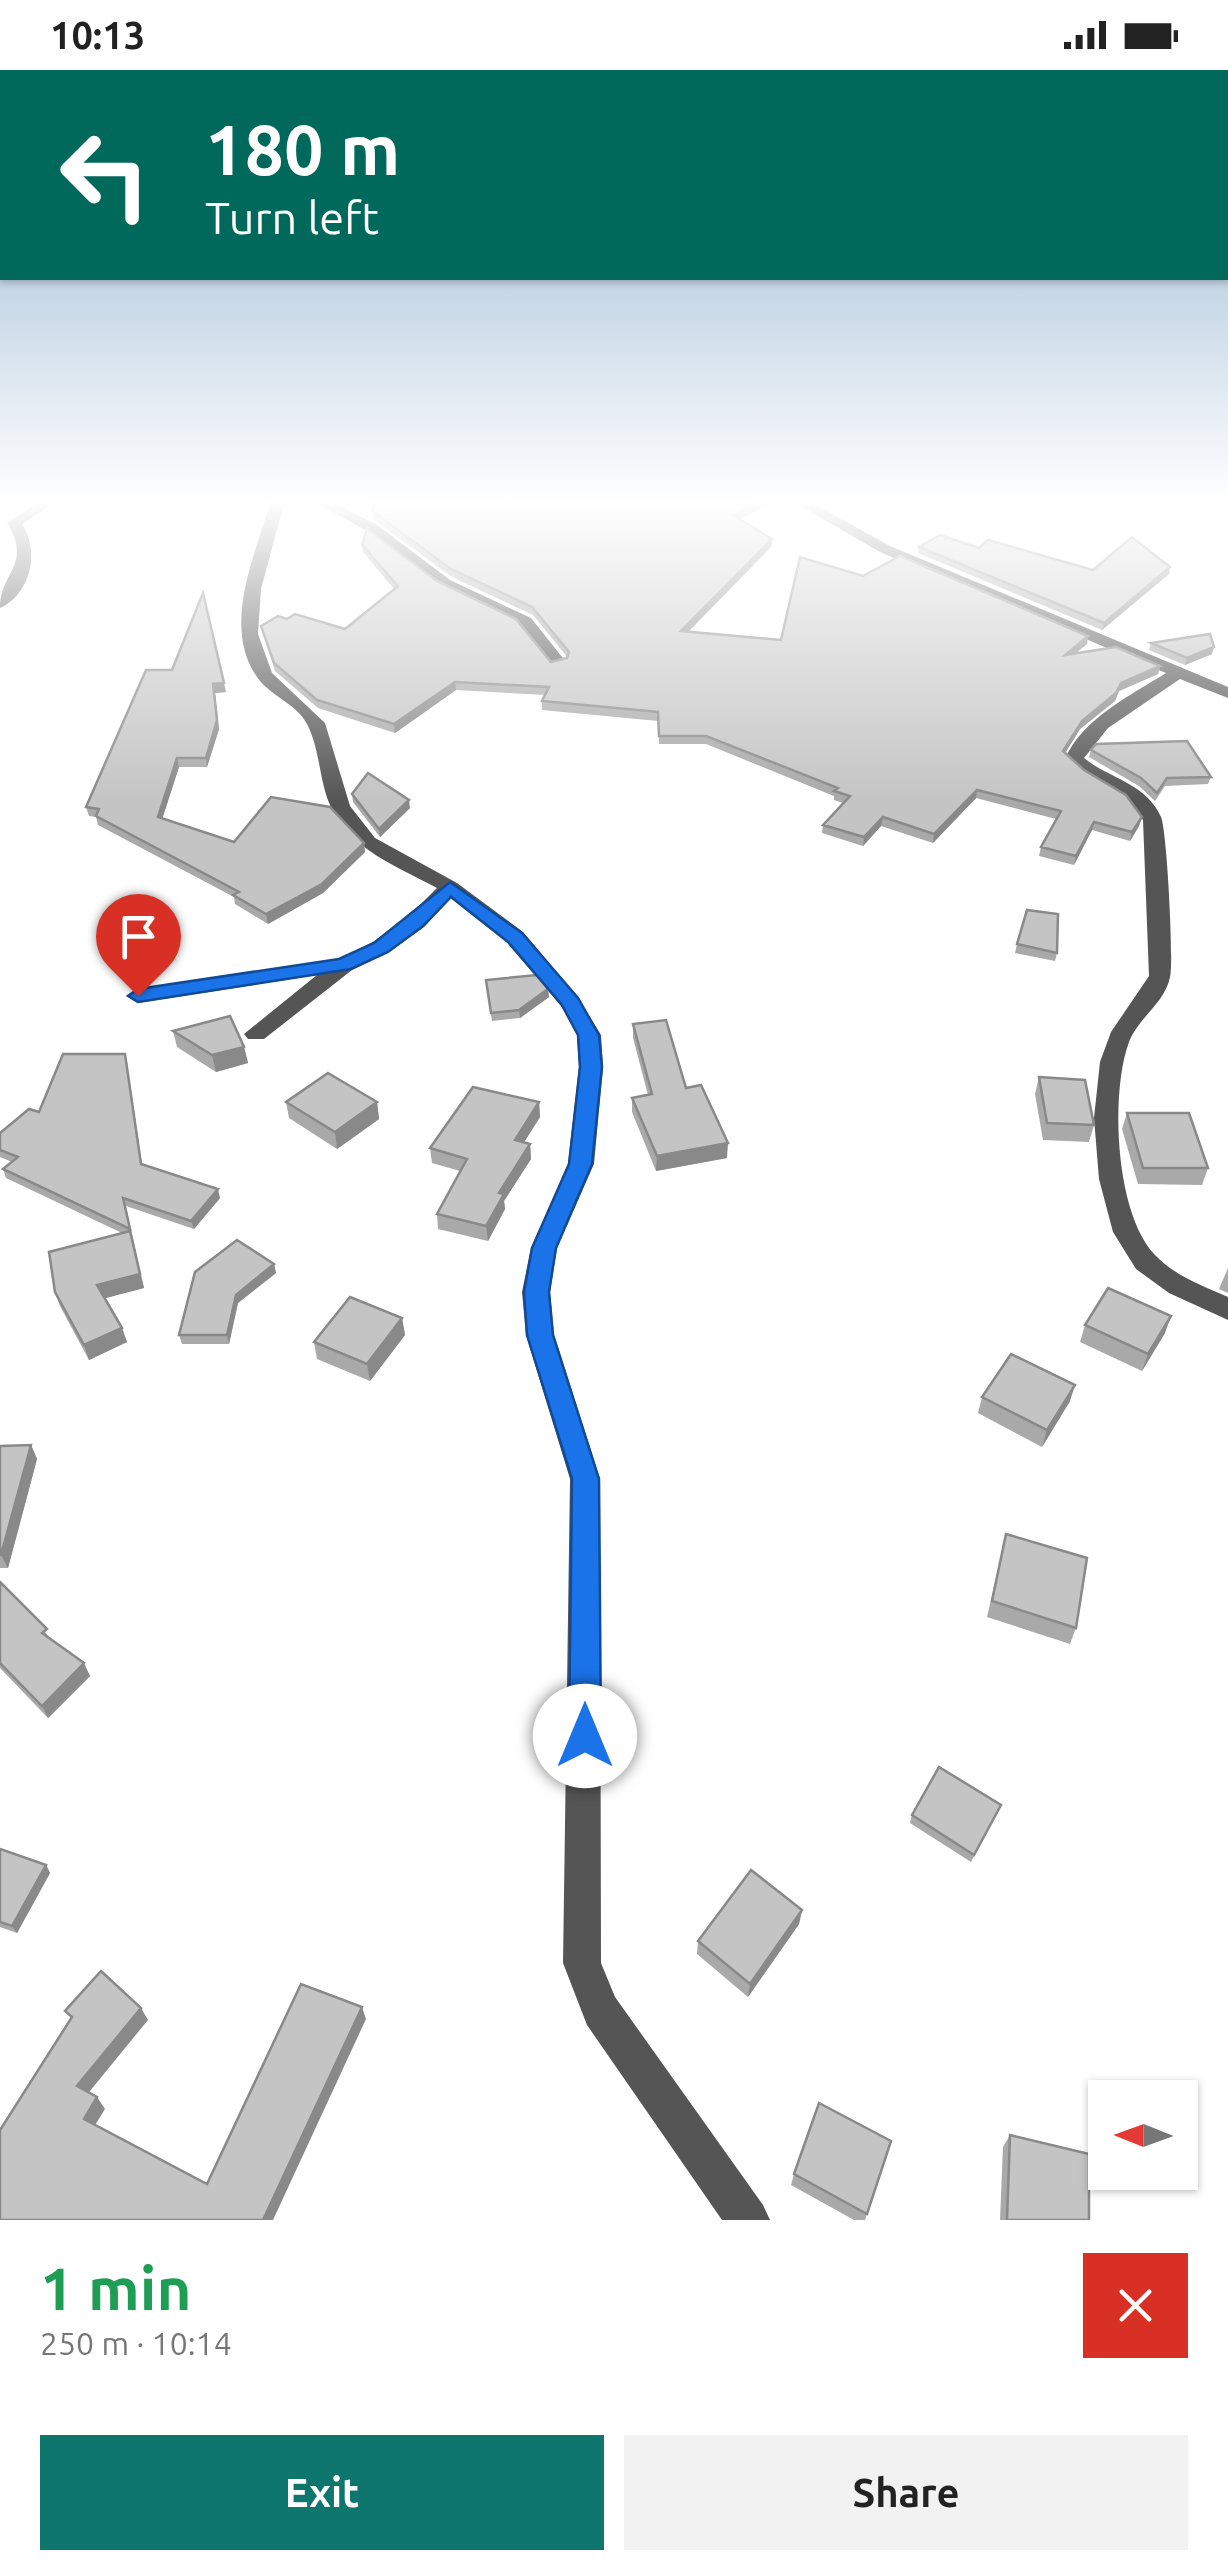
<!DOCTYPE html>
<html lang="en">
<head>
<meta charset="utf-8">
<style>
  body { margin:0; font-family:Ubuntu,sans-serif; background:#f2f2f2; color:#222; height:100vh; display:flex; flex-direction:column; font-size:38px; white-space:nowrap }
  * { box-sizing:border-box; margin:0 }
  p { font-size:32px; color:#767676 }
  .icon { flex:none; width:55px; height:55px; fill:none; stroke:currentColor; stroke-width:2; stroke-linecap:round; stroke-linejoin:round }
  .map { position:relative; height:2150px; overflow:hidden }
  .details { display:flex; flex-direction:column; background:#fff; flex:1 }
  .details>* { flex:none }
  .banner { position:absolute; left:0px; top:0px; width:1230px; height:210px; box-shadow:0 2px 8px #0004; background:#00695c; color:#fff; overflow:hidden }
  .needle { width:65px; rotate:271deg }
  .buttons { position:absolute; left:1088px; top:2010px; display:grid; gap:20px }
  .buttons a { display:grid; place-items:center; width:110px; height:110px; border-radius:0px; background:#fff; box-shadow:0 2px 8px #0004; font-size:50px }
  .pin { position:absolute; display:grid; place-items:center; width:85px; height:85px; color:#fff; margin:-102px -42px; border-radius:50% 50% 50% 0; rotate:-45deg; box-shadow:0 0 10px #0007 }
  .pin .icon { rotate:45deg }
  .me { position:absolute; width:110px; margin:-55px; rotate:0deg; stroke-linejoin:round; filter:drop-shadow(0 0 8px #0008) }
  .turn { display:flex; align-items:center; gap:35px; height:210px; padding:0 40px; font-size:45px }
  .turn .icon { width:130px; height:130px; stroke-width:2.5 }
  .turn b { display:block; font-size:70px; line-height:85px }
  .round { display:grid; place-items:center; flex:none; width:105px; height:105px; border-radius:0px; background:#f2f2f2 }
  .head { display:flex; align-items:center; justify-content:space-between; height:170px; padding:0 40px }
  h1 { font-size:60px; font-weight:700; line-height:75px; color:#1e9e55 }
  .action { display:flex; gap:20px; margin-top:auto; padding:20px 40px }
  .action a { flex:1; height:115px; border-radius:0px; background:#0f766e; color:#fff; font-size:40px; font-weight:700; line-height:115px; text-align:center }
  .action a+a { background:#f2f2f2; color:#222 }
  .status { display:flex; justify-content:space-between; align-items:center; height:70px; padding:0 50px; background:#fff; direction:ltr }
  .status svg { height:28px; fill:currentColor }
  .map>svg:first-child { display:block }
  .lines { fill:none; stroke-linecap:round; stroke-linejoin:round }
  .minor { fill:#555; fill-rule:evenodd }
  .wall { fill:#a9a9a9 }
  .shaded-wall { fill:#898989 }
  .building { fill:#c4c4c4; stroke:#898989; stroke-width:2.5 }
  .route { fill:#1a73e8; stroke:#114b97; stroke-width:2.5 }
</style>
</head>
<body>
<div class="status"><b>10:13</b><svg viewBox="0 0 49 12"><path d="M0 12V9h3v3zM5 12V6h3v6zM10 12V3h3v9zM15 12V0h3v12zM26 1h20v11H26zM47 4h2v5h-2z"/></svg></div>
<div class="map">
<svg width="1228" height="2150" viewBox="0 0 1228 2150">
  <rect width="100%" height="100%" fill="#fff"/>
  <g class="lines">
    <g class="minor">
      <path d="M42,430H59L22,454C40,481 31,524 0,538C0,502 33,494 7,453Z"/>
      <path d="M271,430H285L261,519L258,564L272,603L325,653L350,736L375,768L457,813L523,862L578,928L601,965L603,997L594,1094L557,1178L550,1222L554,1265L600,1409L601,1893L615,1927L763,2135L770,2150H722L587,1955L563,1893L570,1409L526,1265L522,1222L531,1178L568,1094L579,997L577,965L561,936L507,872L451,828L424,857L389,882L352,900L264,969H248L244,964L317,905L138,933L127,926L138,919L340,889L373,872L408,847L437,818C398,797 349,779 330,735C319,710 320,679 307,654C297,634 270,626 257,607C221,555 256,484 271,430Z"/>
      <polygon points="311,430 329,430 377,455 450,510 531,548 566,592 552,596 519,554 440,516 367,461"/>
      <path d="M790,430H807L890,476L1228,617V628L1180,609L1108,658L1084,688C1110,709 1146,713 1161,747C1167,760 1174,893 1170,907C1165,933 1138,948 1129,972C1110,1023 1115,1144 1155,1185C1175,1206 1203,1216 1228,1227V1250L1169,1223L1136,1199L1113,1162L1099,1109L1094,1048L1100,992L1111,962L1149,906L1143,750C1124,718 1088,716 1065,689C1082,649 1131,625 1166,603L880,482Z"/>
    </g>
  </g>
  <g class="wall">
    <polygon points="375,430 781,430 740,449 772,469 771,477 688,562 781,570 863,506 1088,566 1087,574 1075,583 1160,596 1158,604 1119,621 1115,631 1080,659 1065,683 1142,747 1139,756 1130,771 1092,760 1074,795 1039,786 1041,777 1056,749 976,728 933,773 881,756 863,776 822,763 823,755 843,733 834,730 834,726 706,674 659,674 658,651 542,640 542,631 545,625 456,620 395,663 318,638 275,601 261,556 287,549 345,559 394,519 363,482 362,475 437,511 551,592 567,587 533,545 452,507 372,448 372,441"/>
    <polygon points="919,477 979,478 1093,500 1169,504 1102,560 918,483"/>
    <polygon points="1151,573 1212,584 1185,595 1149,580"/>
    <polygon points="146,600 226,622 215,623 219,659 207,697 179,697 162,748 234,772 364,773 365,782 323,823 268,854 235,834 234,827 98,755 96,747 89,746 86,737"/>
    <polygon points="1091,680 1211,707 1208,714 1165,716 1155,731 1139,716 1089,687"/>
    <polygon points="352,724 410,738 380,767 353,732"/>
    <polygon points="1017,874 1057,883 1055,891 1015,883"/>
    <polygon points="487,918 548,919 549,927 520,948 492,951"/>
    <polygon points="633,954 686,1018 727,1088 656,1101 632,1042 632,1028 648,1025 633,968"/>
    <polygon points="173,961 244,977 248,993 216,1002 177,977"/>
    <polygon points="125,984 142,1094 220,1128 194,1159 126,1136 144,1218 105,1228 122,1258 127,1272 89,1290 60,1236 55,1222 122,1163 6,1108 3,1099 12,1092 0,1087 0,1063 39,1042"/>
    <polygon points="1039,1007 1094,1055 1089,1072 1043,1070 1035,1024"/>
    <polygon points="286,1032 377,1032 379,1049 337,1079 289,1048"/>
    <polygon points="539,1032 540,1047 524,1072 530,1074 531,1089 504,1131 505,1139 488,1171 438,1159 437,1144 460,1101 432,1093 430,1078"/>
    <polygon points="1127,1043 1208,1098 1202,1115 1138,1114 1122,1059"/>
    <polygon points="274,1194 276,1203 238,1233 229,1274 182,1274 179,1265"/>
    <polygon points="1228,1198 1228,1223 1219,1219"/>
    <polygon points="402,1248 405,1265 370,1311 317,1289 314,1272"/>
    <polygon points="1085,1255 1165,1263 1142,1301 1080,1272"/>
    <polygon points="982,1327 1070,1331 1042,1377 978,1343"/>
    <polygon points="31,1375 37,1389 8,1498 0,1498 0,1376"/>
    <polygon points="1006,1464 1076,1558 1070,1574 987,1547"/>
    <polygon points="0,1512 52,1570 90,1606 48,1648 0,1598"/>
    <polygon points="998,1742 971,1792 910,1753 912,1745"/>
    <polygon points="0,1779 46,1795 50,1803 17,1863 0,1857"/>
    <polygon points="802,1840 799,1854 748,1927 697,1884 698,1871"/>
    <polygon points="1010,2065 1089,2150 1000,2150 1003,2077"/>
    <polygon points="891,2071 865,2150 854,2150 791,2115 794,2104"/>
  </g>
  <g class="shaded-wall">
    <polygon points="766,430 781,430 733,452 733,445"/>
    <polygon points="772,469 771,477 681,569 681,561"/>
    <polygon points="1170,497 1169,504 1102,560 1104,553"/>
    <polygon points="1088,566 1087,574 1064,593 1065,585"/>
    <polygon points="1214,577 1212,584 1185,595 1187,588"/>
    <polygon points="1160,596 1158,604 1119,621 1115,631 1080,659 1061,690 1063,681 1082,651 1121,613"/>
    <polygon points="455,612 456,620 395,663 394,654"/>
    <polygon points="224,613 226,622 215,623 219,659 207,697 206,688 213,614"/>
    <polygon points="177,688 179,697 160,756 158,747"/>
    <polygon points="977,720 976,728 933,773 934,764"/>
    <polygon points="409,730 410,738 380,767 379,759"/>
    <polygon points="883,747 881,756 863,776 864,767"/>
    <polygon points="1142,747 1139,756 1130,771 1132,762"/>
    <polygon points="1094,752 1092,760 1074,795 1076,786"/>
    <polygon points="364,773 365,782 323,823 268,854 266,844"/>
    <polygon points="548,919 549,927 520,948 519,940"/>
    <polygon points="244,977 248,993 216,1002 212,985"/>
    <polygon points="125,984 127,993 143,1103 141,1094"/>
    <polygon points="377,1032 379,1049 337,1079 335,1062"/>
    <polygon points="539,1032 540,1047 516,1085 515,1070"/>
    <polygon points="728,1073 727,1088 656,1101 657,1086"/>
    <polygon points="530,1074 531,1089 504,1131 505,1139 488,1171 486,1156 499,1123"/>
    <polygon points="218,1119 220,1128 194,1159 191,1151"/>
    <polygon points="130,1161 144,1218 102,1229 97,1215"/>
    <polygon points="274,1194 276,1203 238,1233 229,1274 227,1265 236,1225"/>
    <polygon points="1171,1246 1165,1263 1142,1301 1148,1284"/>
    <polygon points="402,1248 405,1265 370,1311 367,1294"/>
    <polygon points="122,1258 127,1272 89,1290 84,1275"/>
    <polygon points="1075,1315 1070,1331 1042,1377 1047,1360"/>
    <polygon points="31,1375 37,1389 8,1498 1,1485"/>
    <polygon points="84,1593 90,1606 48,1648 42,1636"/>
    <polygon points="46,1795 50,1803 17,1863 12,1856"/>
    <polygon points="802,1840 799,1854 748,1927 750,1914"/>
    <polygon points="362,1937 366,1949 273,2150 263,2150"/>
    <polygon points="141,1938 148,1950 85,2027 77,2016"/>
    <polygon points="97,2027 105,2039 92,2060 84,2049"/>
  </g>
  <g class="building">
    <polygon points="375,430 766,430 733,445 772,469 681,561 781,570 800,487 863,506 900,486 1088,566 1065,585 1116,577 1160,596 1121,613 1116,623 1082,651 1063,681 1084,700 1126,725 1142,747 1132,762 1094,752 1076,786 1041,777 1061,741 977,720 934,764 883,747 864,767 823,755 850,726 834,721 838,718 706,666 659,666 658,642 542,631 549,617 455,612 394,654 317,630 274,593 261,556 278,546 287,549 295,544 345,559 398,516 362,475 367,459 437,511 516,549 551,592 567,588 569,582 532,537 451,499 372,441"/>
    <polygon points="940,465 979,478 988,470 1093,500 1132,467 1170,497 1104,553 919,477"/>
    <polygon points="203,523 224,613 213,614 217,650 206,688 177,688 158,747 234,772 271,727 330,737 364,773 322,814 266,844 233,825 239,822 96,746 99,739 86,737 146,600 172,600"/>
    <polygon points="1210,564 1214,577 1187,588 1151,573"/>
    <polygon points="1187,671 1211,707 1167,708 1157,723 1141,708 1091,680 1096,674"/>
    <polygon points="368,703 409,730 379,759 352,724"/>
    <polygon points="1027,840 1058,844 1057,883 1017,874"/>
    <polygon points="537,905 548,919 519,940 491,943 486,910"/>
    <polygon points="230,946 244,977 212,985 173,961"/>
    <polygon points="666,950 686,1018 701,1015 728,1073 657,1086 632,1028 652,1024 633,954"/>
    <polygon points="63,984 125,984 141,1094 218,1119 191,1151 123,1128 130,1159 3,1099 18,1087 0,1080 0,1063 29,1039 39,1042"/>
    <polygon points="328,1003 377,1032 335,1062 286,1032"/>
    <polygon points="1039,1007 1085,1010 1094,1055 1047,1053"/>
    <polygon points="473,1017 539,1032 515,1070 530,1074 499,1123 504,1124 486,1156 437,1144 467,1089 430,1078"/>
    <polygon points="1127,1043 1189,1043 1208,1098 1143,1098"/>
    <polygon points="130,1161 140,1204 97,1215 122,1258 84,1275 55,1222 49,1182"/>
    <polygon points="237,1170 274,1194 236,1225 227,1265 179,1265 195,1202"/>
    <polygon points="1108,1218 1171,1246 1148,1284 1085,1255"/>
    <polygon points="350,1227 402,1248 367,1294 314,1272"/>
    <polygon points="1011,1284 1075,1315 1047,1360 982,1327"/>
    <polygon points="31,1375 1,1485 0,1485 0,1376"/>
    <polygon points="1006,1464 1087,1488 1076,1558 992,1531"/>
    <polygon points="0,1512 47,1559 42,1563 84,1593 42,1636 0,1593"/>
    <polygon points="939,1697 1001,1735 974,1785 912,1745"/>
    <polygon points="0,1779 46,1795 12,1856 0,1852"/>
    <polygon points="751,1800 802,1840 750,1914 698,1871"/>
    <polygon points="101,1901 141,1938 77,2016 97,2027 84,2049 207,2114 301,1914 362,1937 263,2150 0,2150 0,2060 72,1947 65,1941"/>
    <polygon points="819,2033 891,2071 867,2144 794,2104"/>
    <polygon points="1010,2065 1089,2084 1089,2150 1007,2150"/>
  </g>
  <linearGradient id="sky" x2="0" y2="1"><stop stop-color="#8cadcc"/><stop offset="0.59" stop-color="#fff"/><stop offset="1" stop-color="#fff" stop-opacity="0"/></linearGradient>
  <rect width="1228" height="731" fill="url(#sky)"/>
  <polygon class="route" points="450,812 522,863 578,928 599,965 602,997 592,1094 556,1178 549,1222 553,1265 599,1409 601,1666 596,1677 585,1681 574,1677 569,1666 572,1409 527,1265 524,1222 532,1178 569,1094 580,997 578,965 562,935 508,872 451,827 423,856 388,882 351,899 138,932 128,926 138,919 339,889 374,873"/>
</svg>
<div class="buttons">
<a><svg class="needle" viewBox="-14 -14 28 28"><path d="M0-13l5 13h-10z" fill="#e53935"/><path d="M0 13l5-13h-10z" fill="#767676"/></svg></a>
</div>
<div class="pin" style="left:138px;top:926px;background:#d93025"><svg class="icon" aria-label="arrive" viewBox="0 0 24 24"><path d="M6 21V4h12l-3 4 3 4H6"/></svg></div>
<svg class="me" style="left:585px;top:1666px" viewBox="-20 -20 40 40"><circle r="19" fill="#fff"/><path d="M0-13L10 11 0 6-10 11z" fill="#1a73e8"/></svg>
<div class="banner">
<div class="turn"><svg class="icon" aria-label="left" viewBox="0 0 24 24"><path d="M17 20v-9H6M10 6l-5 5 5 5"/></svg><div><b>180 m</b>Turn left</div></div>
</div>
</div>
<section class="details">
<div class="head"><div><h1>1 min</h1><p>250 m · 10:14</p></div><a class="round" style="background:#d93025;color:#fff"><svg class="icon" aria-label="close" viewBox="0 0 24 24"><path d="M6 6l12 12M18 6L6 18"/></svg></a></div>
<div class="action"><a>Exit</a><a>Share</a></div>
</section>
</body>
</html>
